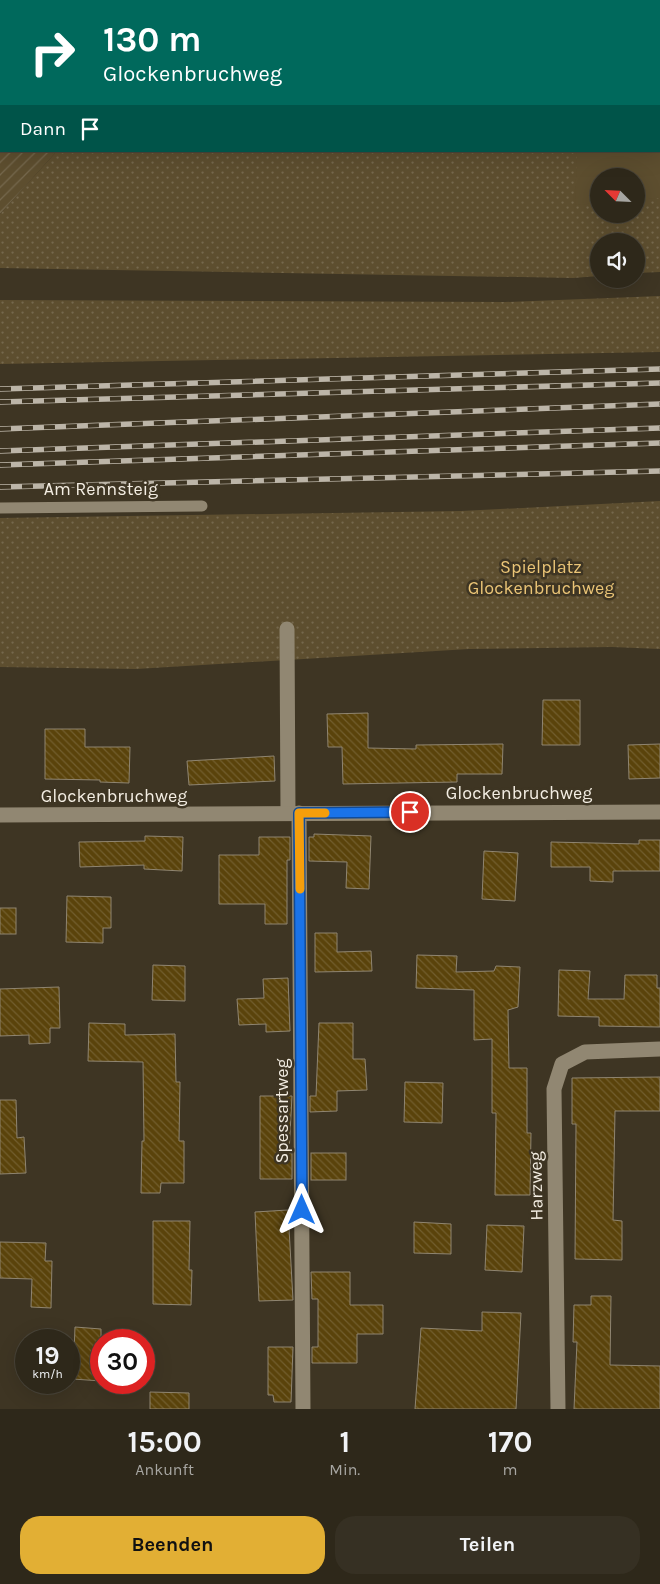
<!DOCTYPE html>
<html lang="de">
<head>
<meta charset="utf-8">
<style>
  body { margin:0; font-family:Karla,sans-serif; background:#363023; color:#f1f3f6; height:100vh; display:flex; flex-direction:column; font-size:19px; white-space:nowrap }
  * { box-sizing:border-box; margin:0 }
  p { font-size:16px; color:#a7a6a2 }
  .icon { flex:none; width:28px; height:28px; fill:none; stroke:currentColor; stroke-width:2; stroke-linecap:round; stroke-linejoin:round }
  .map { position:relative; height:1409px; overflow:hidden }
  .details { display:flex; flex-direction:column; background:#2e281a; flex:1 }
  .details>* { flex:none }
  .banner { position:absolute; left:0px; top:0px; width:660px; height:152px; box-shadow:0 5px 20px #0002,0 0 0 1px #494439; background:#00695c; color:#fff; overflow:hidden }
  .needle { width:32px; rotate:294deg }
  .controls { position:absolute; left:590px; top:168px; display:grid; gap:10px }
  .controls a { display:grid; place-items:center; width:55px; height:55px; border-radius:50%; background:#2e281a; box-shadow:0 5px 20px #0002,0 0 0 1px #494439; font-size:25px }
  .speed { position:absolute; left:15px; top:1329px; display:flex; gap:10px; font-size:25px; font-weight:700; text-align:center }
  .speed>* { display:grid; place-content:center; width:65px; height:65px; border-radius:50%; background:#2e281a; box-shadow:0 5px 20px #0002,0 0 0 1px #494439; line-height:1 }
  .speed small { font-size:12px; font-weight:400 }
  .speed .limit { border:8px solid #d22; background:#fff; color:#111 }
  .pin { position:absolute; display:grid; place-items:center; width:42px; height:42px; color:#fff; margin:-21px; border:2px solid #fff; border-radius:50%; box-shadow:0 1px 5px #0007 }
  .me { position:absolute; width:55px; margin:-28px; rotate:0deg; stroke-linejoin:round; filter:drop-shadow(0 0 4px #0008) }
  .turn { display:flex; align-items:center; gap:18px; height:105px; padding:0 20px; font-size:22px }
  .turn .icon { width:65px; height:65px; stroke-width:2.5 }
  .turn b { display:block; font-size:35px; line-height:42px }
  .then { display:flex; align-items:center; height:48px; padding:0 20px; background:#0003; gap:10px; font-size:19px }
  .eta { display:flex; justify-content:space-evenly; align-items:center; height:85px; text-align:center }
  .eta b { font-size:30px; font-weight:700; line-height:35px }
  .cta { display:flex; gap:10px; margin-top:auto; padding:10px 20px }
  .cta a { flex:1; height:58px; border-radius:20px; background:#e2af34; color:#111; font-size:20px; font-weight:700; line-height:58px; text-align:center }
  .cta a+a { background:#363023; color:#f1f3f6 }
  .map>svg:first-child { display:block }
  .grass { fill:url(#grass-dots); fill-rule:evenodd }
  .garden { fill:url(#garden-furrows) }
  .pitch { fill:#5d4e2f }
  .building { fill:url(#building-back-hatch); stroke:#8f8571 }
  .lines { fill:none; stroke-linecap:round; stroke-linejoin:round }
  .service { stroke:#918772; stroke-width:11 }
  .minor { stroke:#918772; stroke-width:15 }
  .rail-casing { stroke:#bcb5a8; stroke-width:5.5 }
  .rail { stroke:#3e3523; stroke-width:4; stroke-dasharray:11; stroke-linecap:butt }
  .route-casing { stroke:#114b97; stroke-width:12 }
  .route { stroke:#1a73e8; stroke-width:9 }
  .slow { stroke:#f59e0b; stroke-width:9 }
  .labels { text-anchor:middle; stroke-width:5; stroke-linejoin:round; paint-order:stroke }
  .street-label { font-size:18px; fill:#f4eee3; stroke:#3e3523 }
  .park-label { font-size:18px; fill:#ebc577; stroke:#3e3523 }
</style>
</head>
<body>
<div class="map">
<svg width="660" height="1409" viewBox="0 0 660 1409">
  <defs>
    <pattern id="grass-dots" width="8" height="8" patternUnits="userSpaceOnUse" patternTransform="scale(1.25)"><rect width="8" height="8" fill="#5d4e2f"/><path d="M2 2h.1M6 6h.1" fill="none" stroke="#75684d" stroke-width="1.8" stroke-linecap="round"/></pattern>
    <pattern id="garden-furrows" width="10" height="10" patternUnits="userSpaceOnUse" patternTransform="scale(1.25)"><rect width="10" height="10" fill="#5d4e2f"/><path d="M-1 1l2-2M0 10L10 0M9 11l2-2" fill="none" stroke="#75684d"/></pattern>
    <pattern id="building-back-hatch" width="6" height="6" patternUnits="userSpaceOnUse" patternTransform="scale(1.25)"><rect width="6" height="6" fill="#5a430b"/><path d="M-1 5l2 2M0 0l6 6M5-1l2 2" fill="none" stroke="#725e2e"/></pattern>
  </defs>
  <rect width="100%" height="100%" fill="#3e3523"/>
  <g class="grass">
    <polygon points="195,0 577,0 194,1"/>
    <path d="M57,151H577V155L660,153V272L636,273V241H599V276L573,278L0,268V214ZM599,176H636V214H599Z"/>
    <polygon points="660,296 660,352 0,364 0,300 505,302"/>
    <polygon points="660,501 660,649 612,647 469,649 136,669 0,667 0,518 461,511"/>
  </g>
  <polygon class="garden" points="0,18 1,151 57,151 0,214"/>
  <polygon class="pitch" points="577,0 660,0 660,198 636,200 636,176 599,176 599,203 575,205 577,151 659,151 659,1"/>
  <g class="building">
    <polygon points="543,700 580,700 580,745 542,745"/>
    <polygon points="368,713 368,748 416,749 416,745 503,744 502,774 457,774 457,782 343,784 342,747 328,747 327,714"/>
    <polygon points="45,729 85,729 85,747 130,747 129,783 100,782 100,780 45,779"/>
    <polygon points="660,744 660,778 629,779 628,745"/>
    <polygon points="274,756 275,781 189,785 187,761"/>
    <polygon points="314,834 371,836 369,889 346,888 347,862 309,861 309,837 314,837"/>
    <polygon points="145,836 183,837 182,871 144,869 144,865 80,867 79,842 145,841"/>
    <polygon points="259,837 290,837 290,860 287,860 287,924 265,924 265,904 219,904 219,855 259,855"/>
    <polygon points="639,840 660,840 660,871 613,871 613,882 590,881 590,867 551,867 551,842 639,844"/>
    <polygon points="484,851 518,853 515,901 482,899"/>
    <polygon points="67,896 111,897 111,928 103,928 103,943 66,942"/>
    <rect x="0" y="908" width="16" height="26"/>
    <polygon points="315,933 337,933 337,952 371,951 372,971 315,972"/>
    <polygon points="417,955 457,956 456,972 494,971 496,966 520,967 518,1007 508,1010 509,1068 527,1068 527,1133 531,1133 530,1195 495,1195 496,1113 492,1113 492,1039 474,1040 474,990 416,988"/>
    <polygon points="153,965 185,966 185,1001 152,1000"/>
    <polygon points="559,970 590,971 588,999 624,999 625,975 657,975 657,988 660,988 660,1027 599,1026 599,1017 558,1016"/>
    <polygon points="288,978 290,1031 266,1032 266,1024 239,1025 237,999 264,998 263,979"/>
    <polygon points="59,987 60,1028 50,1028 50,1043 29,1044 29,1035 0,1036 0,989"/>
    <polygon points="89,1023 125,1024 125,1035 175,1034 176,1082 180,1082 179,1141 184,1141 184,1183 161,1183 160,1193 141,1193 142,1141 144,1141 143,1062 88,1061"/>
    <polygon points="319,1023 353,1023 353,1059 365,1059 367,1090 337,1091 337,1111 310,1112 310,1096 316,1096"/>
    <polygon points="660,1077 660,1111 615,1111 613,1220 622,1221 622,1260 575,1259 576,1124 572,1124 572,1078"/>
    <polygon points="405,1082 443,1083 442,1123 404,1122"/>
    <polygon points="260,1096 292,1096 289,1153 292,1153 292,1179 260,1179"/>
    <polygon points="0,1100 16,1100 17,1138 24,1137 26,1173 0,1174"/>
    <rect x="311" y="1153" width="35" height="27"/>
    <polygon points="288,1210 293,1300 259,1301 255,1212"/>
    <polygon points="153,1221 190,1221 189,1270 192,1270 191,1305 153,1304"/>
    <polygon points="414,1222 451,1224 451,1254 414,1253"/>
    <polygon points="487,1225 524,1226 522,1272 485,1270"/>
    <polygon points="0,1242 46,1243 45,1261 52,1261 51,1308 31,1307 32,1279 0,1278"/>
    <polygon points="311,1272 350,1272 350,1305 383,1305 383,1334 357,1334 357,1363 312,1363 312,1347 318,1347 318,1299 312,1299"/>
    <polygon points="591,1296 611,1296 610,1365 660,1366 660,1409 574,1409 577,1342 573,1342 574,1305 591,1305"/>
    <polygon points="482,1312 521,1313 516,1409 415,1409 421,1328 482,1331"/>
    <polygon points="75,1327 101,1329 101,1381 73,1379"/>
    <polygon points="268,1347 293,1347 291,1402 274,1402 273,1395 268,1395"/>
    <polygon points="150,1392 189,1393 189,1409 150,1409"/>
  </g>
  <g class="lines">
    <polyline class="service" points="0,508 202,506"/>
    <g class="minor">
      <polyline points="287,629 288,813"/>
      <polyline points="299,813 303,1409"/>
      <polyline points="0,815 660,812"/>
      <polyline points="558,1409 554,1089 562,1064 585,1052 660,1049"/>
    </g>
    <defs>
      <g id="rail">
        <polyline points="0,389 660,369"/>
        <polyline points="0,402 660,383"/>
        <polyline points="0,429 660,404"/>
        <polyline points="0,451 660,428"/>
        <polyline points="0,465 660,443"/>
        <polyline points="0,487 660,471"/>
      </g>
    </defs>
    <use href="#rail" class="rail-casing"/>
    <use href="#rail" class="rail"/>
  </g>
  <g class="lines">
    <defs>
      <polyline id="route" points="302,1210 299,813 410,812"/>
    </defs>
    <use href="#route" class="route-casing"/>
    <use href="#route" class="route"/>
    <polyline class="slow" points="300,889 299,813 325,813"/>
  </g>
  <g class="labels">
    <g class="street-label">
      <text x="101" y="495">Am Rennsteig</text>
      <text x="519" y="799">Glockenbruchweg</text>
      <text x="114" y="802">Glockenbruchweg</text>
      <text transform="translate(282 1111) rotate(-90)" y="6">Spessartweg</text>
      <text transform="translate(536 1186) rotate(-91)" y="6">Harzweg</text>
    </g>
    <g class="park-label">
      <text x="541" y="573">Spielplatz<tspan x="541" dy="21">Glockenbruchweg</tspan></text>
    </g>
  </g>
</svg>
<div class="controls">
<a><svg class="needle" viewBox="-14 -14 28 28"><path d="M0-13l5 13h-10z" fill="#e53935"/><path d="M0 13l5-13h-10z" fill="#a7a6a2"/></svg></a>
<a><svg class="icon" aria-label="sound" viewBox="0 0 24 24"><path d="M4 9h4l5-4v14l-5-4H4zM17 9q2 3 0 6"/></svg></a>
</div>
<div class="speed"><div>19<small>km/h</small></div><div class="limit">30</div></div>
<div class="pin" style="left:410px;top:812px;background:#d93025"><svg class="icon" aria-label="arrive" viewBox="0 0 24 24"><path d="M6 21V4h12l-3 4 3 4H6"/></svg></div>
<svg class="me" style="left:302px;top:1210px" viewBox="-20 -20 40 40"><path d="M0-17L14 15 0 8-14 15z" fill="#1a73e8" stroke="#fff" stroke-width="4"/></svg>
<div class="banner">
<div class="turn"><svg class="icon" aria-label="right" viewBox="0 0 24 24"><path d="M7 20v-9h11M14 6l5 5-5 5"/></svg><div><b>130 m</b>Glockenbruchweg</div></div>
<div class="then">Dann<svg class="icon" aria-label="arrive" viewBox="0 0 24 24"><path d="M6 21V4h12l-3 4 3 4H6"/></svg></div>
</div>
</div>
<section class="details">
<div class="eta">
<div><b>15:00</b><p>Ankunft</p></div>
<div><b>1</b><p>Min.</p></div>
<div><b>170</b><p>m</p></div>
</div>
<div class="cta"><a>Beenden</a><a>Teilen</a></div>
</section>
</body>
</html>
